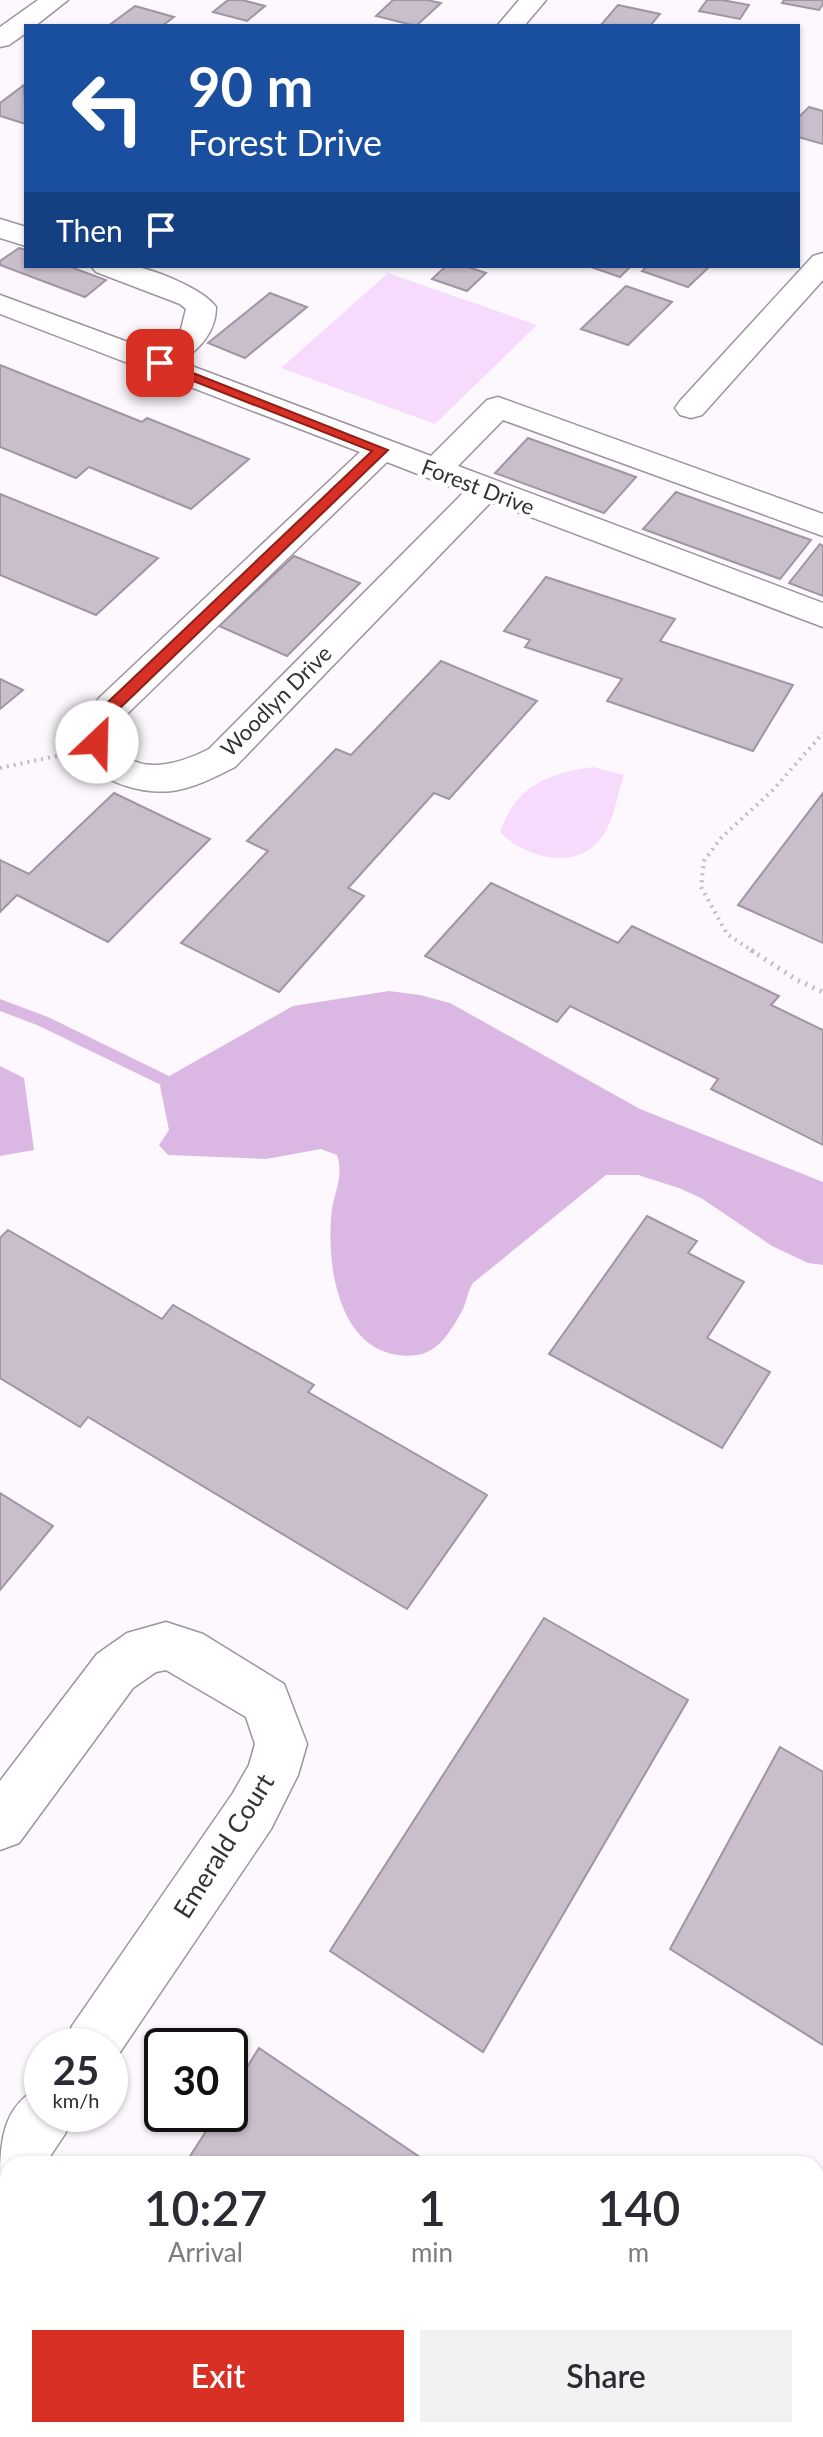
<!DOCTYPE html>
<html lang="en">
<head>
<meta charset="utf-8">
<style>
  body { margin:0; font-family:Lato,sans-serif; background:#f2f2f3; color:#2b2b33; height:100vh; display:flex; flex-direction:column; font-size:30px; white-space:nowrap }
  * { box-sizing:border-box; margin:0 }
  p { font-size:26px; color:#7c7c81 }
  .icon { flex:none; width:44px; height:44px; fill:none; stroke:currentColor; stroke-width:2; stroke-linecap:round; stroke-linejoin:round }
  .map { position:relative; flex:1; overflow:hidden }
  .drawer { position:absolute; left:0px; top:2156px; width:824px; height:282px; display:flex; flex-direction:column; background:#fff; border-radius:24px 24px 0 0; box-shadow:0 2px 6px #0004 }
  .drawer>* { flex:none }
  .banner { position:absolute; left:24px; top:24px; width:776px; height:244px; border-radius:0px; box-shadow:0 2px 6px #0004; background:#1a4fa0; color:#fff; overflow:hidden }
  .speed { position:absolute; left:24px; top:2028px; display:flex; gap:16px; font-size:40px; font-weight:700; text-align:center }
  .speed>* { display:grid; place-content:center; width:104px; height:104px; border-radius:50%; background:#fff; box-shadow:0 2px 6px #0004; line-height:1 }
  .speed small { font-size:20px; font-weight:400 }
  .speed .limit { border:4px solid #111; border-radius:12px; background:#fff; color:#111 }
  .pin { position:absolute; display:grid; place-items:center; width:68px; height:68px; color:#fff; margin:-34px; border-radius:16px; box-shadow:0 4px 12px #0006 }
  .me { position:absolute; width:88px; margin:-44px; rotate:24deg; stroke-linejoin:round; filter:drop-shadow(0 0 6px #0008) }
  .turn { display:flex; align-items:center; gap:28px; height:168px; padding:0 32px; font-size:36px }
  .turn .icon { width:104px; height:104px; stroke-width:2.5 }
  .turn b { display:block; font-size:56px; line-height:68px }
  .then { display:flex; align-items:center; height:76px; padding:0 32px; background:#0003; gap:16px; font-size:30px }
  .eta { display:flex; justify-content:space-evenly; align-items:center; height:136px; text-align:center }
  .eta b { font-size:48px; font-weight:600; line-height:56px }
  .action { display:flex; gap:16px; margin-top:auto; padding:16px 32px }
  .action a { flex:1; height:92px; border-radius:0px; background:#d93025; color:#fff; font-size:32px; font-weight:600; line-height:92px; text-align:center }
  .action a+a { background:#f2f2f3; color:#2b2b33 }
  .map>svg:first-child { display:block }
  .green { fill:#f6dbfd }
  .water { fill:#dbb7e4 }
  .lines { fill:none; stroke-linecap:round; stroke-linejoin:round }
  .stream { fill:#dbb7e4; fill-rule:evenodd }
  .building { fill:#c9becc; stroke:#a095a3; stroke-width:2 }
  .minor-casing { stroke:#9d929f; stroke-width:3 }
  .path-far1 { stroke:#bfbbc1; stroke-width:4; stroke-dasharray:2 5; stroke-linecap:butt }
  .path { stroke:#bfbbc1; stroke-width:5; stroke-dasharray:2 6; stroke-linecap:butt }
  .minor { fill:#fff; fill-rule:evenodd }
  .route { fill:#d93025; stroke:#8d1f18; stroke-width:2 }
  .labels { text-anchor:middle; stroke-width:8; stroke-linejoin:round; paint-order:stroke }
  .far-street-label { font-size:22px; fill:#353137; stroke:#fff }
  .street-label { font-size:26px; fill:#353137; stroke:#fff }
</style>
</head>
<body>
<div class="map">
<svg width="823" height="2437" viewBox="0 0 823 2437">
  <rect width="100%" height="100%" fill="#fdf8fe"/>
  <g class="green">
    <polygon points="388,273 537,325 435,424 281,368"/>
    <path d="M593,767L624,775C617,796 613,828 596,844C570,870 523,856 500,832C516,786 548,773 593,767Z"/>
  </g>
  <g class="water">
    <path d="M389,991L420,995L450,1003L640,1109L823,1182V1265L808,1263L772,1246L701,1198L679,1188L638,1175H606L473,1283C467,1292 467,1302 462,1311C445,1342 431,1362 392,1354C335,1341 326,1256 332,1209C335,1191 344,1174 337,1155L321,1149L266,1159L168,1155L159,1145L169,1130L160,1086L171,1075L293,1006Z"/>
    <polygon points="0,1066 24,1078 34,1150 0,1156"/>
  </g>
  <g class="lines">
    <polygon class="stream" points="0,999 48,1017 171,1077 174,1081 171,1085 161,1085 37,1025 0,1011"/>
  </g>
  <g class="building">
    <polygon points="228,0 242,0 265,6 247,21 213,12"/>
    <polygon points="393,0 427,0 441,3 416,26 376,16"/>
    <polygon points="707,0 722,0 749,5 740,19 699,11"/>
    <polygon points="784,0 823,0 823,4 819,10 782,3"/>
    <polygon points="618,5 660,14 650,26 600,26"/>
    <polygon points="135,6 174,17 162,26 108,26"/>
    <polygon points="24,85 26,124 0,116 0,103"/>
    <polygon points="809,107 823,111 823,144 798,137 798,118"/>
    <polygon points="19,248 26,250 26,266 68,266 106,280 85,297 0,265 0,261"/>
    <polygon points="446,266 465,266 486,273 467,291 432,279"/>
    <polygon points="588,266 631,266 620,277"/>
    <polygon points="647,266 710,266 688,287 642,271"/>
    <polygon points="626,286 672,302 628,345 581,329"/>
    <polygon points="270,293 307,307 245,358 208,343"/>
    <polygon points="0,365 142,422 147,418 249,459 191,509 89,467 76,478 0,447"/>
    <polygon points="528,438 636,477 604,513 495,473"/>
    <polygon points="676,492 811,540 780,579 643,529"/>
    <polygon points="0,494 158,558 96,615 0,575"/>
    <polygon points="820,544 823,546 823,596 789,583"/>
    <polygon points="294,556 360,583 287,656 219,626"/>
    <polygon points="546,577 675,619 660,641 793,685 753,751 607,701 622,679 525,647 530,640 504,631"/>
    <polygon points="441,661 537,701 449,799 434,793 348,888 364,896 279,992 181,943 268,851 247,841 336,749 351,755"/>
    <polygon points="0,679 23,690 0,709"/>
    <polygon points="114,793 210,839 108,942 17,895 0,912 0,860 29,874"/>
    <polygon points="823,793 823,943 738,905"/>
    <polygon points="491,883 618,943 632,926 779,996 771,1005 823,1030 823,1145 711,1089 718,1079 570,1006 557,1022 425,956"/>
    <polygon points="647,1216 697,1241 688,1253 744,1282 707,1338 770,1372 722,1448 549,1354"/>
    <polygon points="8,1230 162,1319 173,1305 314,1385 308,1392 487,1495 407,1609 88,1417 80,1427 0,1378 0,1238"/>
    <polygon points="0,1493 53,1526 0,1590"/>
    <polygon points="544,1618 688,1700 483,2052 330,1951"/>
    <polygon points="780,1747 823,1772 823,2045 670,1949"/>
    <polygon points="259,2048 430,2164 185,2164 217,2114 230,2114 230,2094"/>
    <polygon points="823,2275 823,2437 763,2437 767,2430 816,2430 816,2290"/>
    <polygon points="23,2430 222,2430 232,2437 19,2437"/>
    <polygon points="447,2430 619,2430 615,2437 457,2437"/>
  </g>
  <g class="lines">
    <defs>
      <g id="minor">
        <polygon points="38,0 68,0 35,26 26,26 26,33 9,45 0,47 0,27"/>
        <polygon points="519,0 546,0 524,26 497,26"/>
        <polygon points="0,219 26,227 26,246 0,238"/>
        <polygon points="823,253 823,280 702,415 691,418 680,415 675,408 680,401 813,256"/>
        <path d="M91,266C104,266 117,265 130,266C152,268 204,289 216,307C216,332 200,348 181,362L431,456L487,400L498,397L823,514V536L503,420L458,466L823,603V627L491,502L235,767C215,777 194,788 172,791C139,795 80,779 81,737C81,722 92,710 99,698L360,452L0,314V295L155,352L181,329L186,309L180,304L96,272ZM387,462L464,492L209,749C182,763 128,781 117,738L125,716Z"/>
        <polygon points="166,1622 203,1634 284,1684 307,1744 298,1775 271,1829 110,2067 110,2046 64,2046 72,2026 233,1793 249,1765 255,1744 246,1717 166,1670 156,1672 133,1688 19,1843 0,1850 0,1781 97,1654 127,1633"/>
        <path d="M42,2086V2114H74L65,2134L45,2164H8V2192L0,2189C0,2145 0,2106 42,2086Z"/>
      </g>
    </defs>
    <use href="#minor" class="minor-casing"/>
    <g class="path-far1">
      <polyline points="0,768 57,756"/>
      <polyline points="754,952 727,934 701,887 704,861 721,838 773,790 823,733"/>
    </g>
    <polyline class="path" points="751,950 797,980 823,992"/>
    <use href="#minor" class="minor"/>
  </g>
  <polygon class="route" points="160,360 388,450 118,710 107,723 105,742 97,747 89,742 92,722 107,703 372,451 155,366 153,363"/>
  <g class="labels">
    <g class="far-street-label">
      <text transform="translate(478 487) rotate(21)" y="8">Forest Drive</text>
      <text transform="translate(276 701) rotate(-45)" y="8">Woodlyn Drive</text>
    </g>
    <g class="street-label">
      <text transform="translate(224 1846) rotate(-58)" y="9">Emerald Court</text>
    </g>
  </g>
</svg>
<div class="speed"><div>25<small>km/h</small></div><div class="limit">30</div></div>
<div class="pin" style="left:160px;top:363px;background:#d93025"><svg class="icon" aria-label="arrive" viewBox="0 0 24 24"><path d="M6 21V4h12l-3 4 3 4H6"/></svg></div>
<svg class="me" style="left:97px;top:742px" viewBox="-20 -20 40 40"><circle r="19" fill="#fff"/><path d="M0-13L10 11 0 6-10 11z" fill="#d93025"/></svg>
<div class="banner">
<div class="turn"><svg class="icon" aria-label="left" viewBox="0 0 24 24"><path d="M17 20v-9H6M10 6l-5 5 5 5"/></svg><div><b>90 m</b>Forest Drive</div></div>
<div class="then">Then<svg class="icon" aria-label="arrive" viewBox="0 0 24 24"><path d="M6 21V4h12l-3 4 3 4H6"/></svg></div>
</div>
<section class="drawer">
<div class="eta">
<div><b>10:27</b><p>Arrival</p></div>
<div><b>1</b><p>min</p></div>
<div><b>140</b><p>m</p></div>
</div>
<div class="action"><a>Exit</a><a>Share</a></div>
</section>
</div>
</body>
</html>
